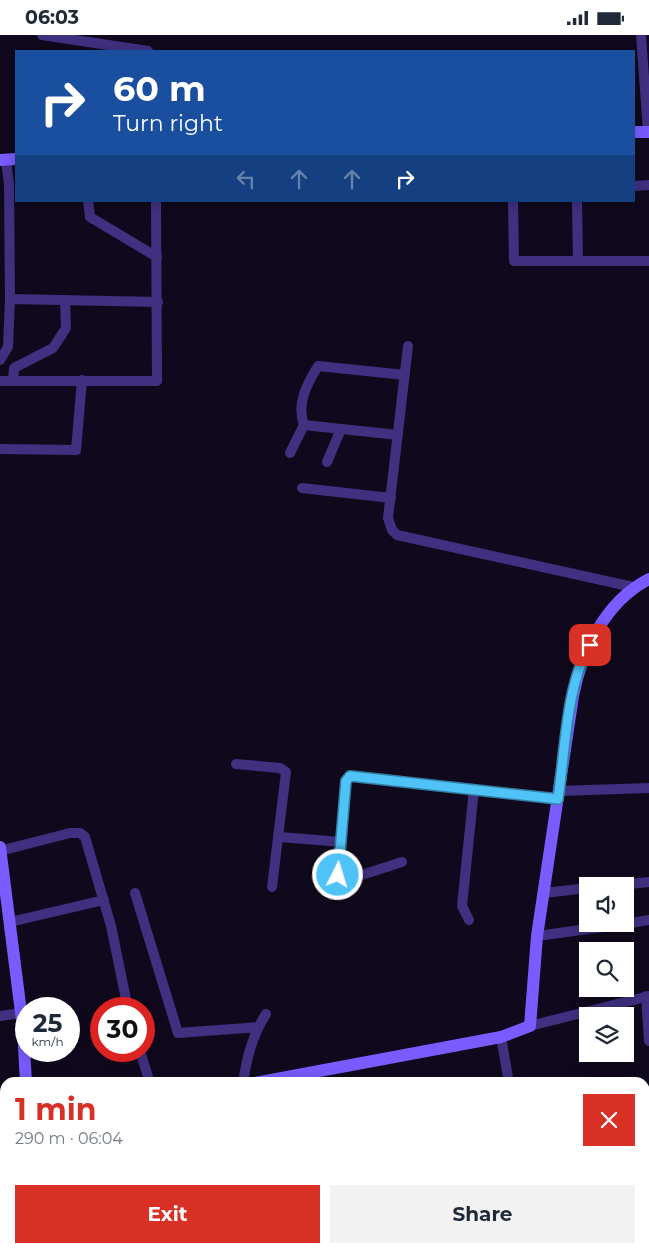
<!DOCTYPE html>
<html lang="en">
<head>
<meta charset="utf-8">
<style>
  body { margin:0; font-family:Montserrat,sans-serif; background:#f2f2f3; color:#1f2937; height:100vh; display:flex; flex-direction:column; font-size:19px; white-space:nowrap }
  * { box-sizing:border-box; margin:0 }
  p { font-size:16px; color:#747a83 }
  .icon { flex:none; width:28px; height:28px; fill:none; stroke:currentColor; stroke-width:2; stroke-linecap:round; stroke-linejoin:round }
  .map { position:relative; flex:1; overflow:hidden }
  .drawer { position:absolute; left:0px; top:1042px; width:650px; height:176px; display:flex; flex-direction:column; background:#fff; border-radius:15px 15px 0 0; box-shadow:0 2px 12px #0003 }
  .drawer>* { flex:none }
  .hud { position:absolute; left:15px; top:15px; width:620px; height:152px; border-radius:0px; box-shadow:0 2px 12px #0003; background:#1a4fa0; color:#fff; overflow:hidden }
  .buttons { position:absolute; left:579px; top:842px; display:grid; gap:10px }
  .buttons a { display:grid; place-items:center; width:55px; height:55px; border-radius:0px; background:#fff; box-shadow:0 2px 12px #0003; font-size:25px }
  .speed { position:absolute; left:15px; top:962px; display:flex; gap:10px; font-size:25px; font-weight:700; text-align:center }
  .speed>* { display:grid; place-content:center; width:65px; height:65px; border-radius:50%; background:#fff; box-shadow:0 2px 12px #0003; line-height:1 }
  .speed small { font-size:12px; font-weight:400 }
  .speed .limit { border:8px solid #d22; background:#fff; color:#111 }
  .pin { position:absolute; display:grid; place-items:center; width:42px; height:42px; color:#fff; margin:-21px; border-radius:10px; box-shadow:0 2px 8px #0006 }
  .me { position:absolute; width:55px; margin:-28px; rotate:5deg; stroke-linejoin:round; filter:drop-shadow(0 0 4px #0008) }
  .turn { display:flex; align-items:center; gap:18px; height:105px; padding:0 15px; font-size:22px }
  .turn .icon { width:65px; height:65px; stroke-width:2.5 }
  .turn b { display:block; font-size:35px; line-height:42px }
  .lanes { display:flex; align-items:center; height:48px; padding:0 15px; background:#0003; justify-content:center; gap:25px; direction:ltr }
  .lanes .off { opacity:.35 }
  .round { display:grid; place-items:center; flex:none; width:52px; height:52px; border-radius:0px; background:#f2f2f3 }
  .headline { display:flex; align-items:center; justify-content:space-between; height:85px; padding:0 15px }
  h1 { font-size:30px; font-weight:700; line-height:38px; color:#d93025 }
  .primary-button { display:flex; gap:10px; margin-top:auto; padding:10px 15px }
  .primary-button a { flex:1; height:58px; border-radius:0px; background:#d93025; color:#fff; font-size:20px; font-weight:700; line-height:58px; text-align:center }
  .primary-button a+a { background:#f2f2f3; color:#1f2937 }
  .status { display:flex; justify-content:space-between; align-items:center; height:35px; padding:0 25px; background:#fff; direction:ltr }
  .status svg { height:14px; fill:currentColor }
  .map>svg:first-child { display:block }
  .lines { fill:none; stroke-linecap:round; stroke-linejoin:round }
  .street { stroke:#3f3080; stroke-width:10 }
  .secondary { stroke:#785cff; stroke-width:12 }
  .route-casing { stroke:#337fa1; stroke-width:12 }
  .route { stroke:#4fc3f7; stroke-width:9 }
</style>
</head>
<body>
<div class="status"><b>06:03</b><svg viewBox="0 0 49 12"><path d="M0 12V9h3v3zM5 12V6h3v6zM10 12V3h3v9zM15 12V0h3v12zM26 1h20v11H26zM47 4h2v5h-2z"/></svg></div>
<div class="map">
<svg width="649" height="1218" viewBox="0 0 649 1218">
  <rect width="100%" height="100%" fill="#10091d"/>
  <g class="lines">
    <g class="street">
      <polyline points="42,0 148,16"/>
      <polyline points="641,0 648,97"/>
      <polyline points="634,151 649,150"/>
      <polyline points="88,166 90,182 157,222"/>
      <polyline points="513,166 514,226 649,226"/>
      <polyline points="577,166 578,225"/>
      <polyline points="10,264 158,267"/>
      <polyline points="408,311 388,483 392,495 397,500 633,552"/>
      <polyline points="0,325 8,312 10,264 9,149 6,125"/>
      <polyline points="13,345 14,333 53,313 66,293 65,265"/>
      <polyline points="0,346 157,346 156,166"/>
      <polyline points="304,390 398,400"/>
      <polyline points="0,414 76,415 82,345"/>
      <path d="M290,418L304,390C296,369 307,349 318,331L405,340"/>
      <polyline points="327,427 341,394"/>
      <polyline points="302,453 391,463"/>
      <polyline points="236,729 280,733 286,737 272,852"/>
      <polyline points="559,756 649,753"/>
      <polyline points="280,802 341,807"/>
      <polyline points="0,816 70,798 80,798 85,802 111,891 128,974"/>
      <polyline points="402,827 349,844 338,840 346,746 350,741 558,764"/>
      <polyline points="609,851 649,847"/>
      <polyline points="135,858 178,998 258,992"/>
      <polyline points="544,858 588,853"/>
      <polyline points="469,885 462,871 474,754"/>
      <polyline points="10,887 104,865"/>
      <polyline points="625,889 649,885"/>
      <polyline points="537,901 625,889"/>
      <polyline points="646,961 649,1006"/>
      <polyline points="0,981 21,978"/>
      <polyline points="530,991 649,961"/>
      <polyline points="501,1002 509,1048"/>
      <polyline points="140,1016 150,1048"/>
      <path d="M243,1048C247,1022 252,1001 266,979"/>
      <polyline points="645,1071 649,1071"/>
      <polyline points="645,1185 649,1185"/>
      <polyline points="443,1214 444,1218"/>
      <polyline points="522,1214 523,1218"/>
    </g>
    <g class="secondary">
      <polyline points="634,97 649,97"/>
      <polyline points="0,125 16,124"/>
      <polyline points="0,812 23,993 26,1048"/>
      <path d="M255,1048L501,1002L530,991L537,901L573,661C582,615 606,566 649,544"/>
      <polyline points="0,1138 5,1135"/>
      <polyline points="22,1218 22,1214"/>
    </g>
  </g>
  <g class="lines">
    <defs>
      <path id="route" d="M338,840L346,746L350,741L558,764C565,718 566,650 590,610"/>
    </defs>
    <use href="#route" class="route-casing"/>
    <use href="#route" class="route"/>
  </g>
</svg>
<div class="buttons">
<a><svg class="icon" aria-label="sound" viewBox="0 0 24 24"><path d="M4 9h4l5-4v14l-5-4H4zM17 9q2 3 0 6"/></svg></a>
<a><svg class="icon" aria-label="search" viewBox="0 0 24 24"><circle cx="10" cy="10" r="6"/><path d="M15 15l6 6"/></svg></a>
<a><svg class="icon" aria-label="layers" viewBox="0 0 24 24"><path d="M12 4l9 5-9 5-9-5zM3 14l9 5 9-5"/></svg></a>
</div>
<div class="speed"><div>25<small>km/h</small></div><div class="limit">30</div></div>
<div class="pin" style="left:590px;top:610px;background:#d93025"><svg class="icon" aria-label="arrive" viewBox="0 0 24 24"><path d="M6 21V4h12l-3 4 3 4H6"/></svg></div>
<svg class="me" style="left:338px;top:840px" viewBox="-20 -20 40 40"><circle r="17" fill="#4fc3f7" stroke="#fff" stroke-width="3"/><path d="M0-11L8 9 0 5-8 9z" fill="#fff"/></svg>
<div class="hud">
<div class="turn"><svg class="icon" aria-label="right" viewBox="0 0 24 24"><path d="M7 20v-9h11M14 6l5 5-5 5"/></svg><div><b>60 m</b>Turn right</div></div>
<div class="lanes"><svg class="icon off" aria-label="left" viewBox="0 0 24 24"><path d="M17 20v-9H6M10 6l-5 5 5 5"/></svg><svg class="icon off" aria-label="ahead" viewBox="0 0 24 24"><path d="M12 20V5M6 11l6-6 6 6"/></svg><svg class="icon off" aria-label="ahead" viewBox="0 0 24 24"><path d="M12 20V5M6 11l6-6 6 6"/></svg><svg class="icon" aria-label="right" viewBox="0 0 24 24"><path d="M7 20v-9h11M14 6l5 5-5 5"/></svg></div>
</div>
<section class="drawer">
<div class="headline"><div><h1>1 min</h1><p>290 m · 06:04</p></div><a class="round" style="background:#d93025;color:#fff"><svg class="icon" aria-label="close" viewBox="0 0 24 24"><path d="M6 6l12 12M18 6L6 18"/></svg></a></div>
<div class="primary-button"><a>Exit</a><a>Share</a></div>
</section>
</div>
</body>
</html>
